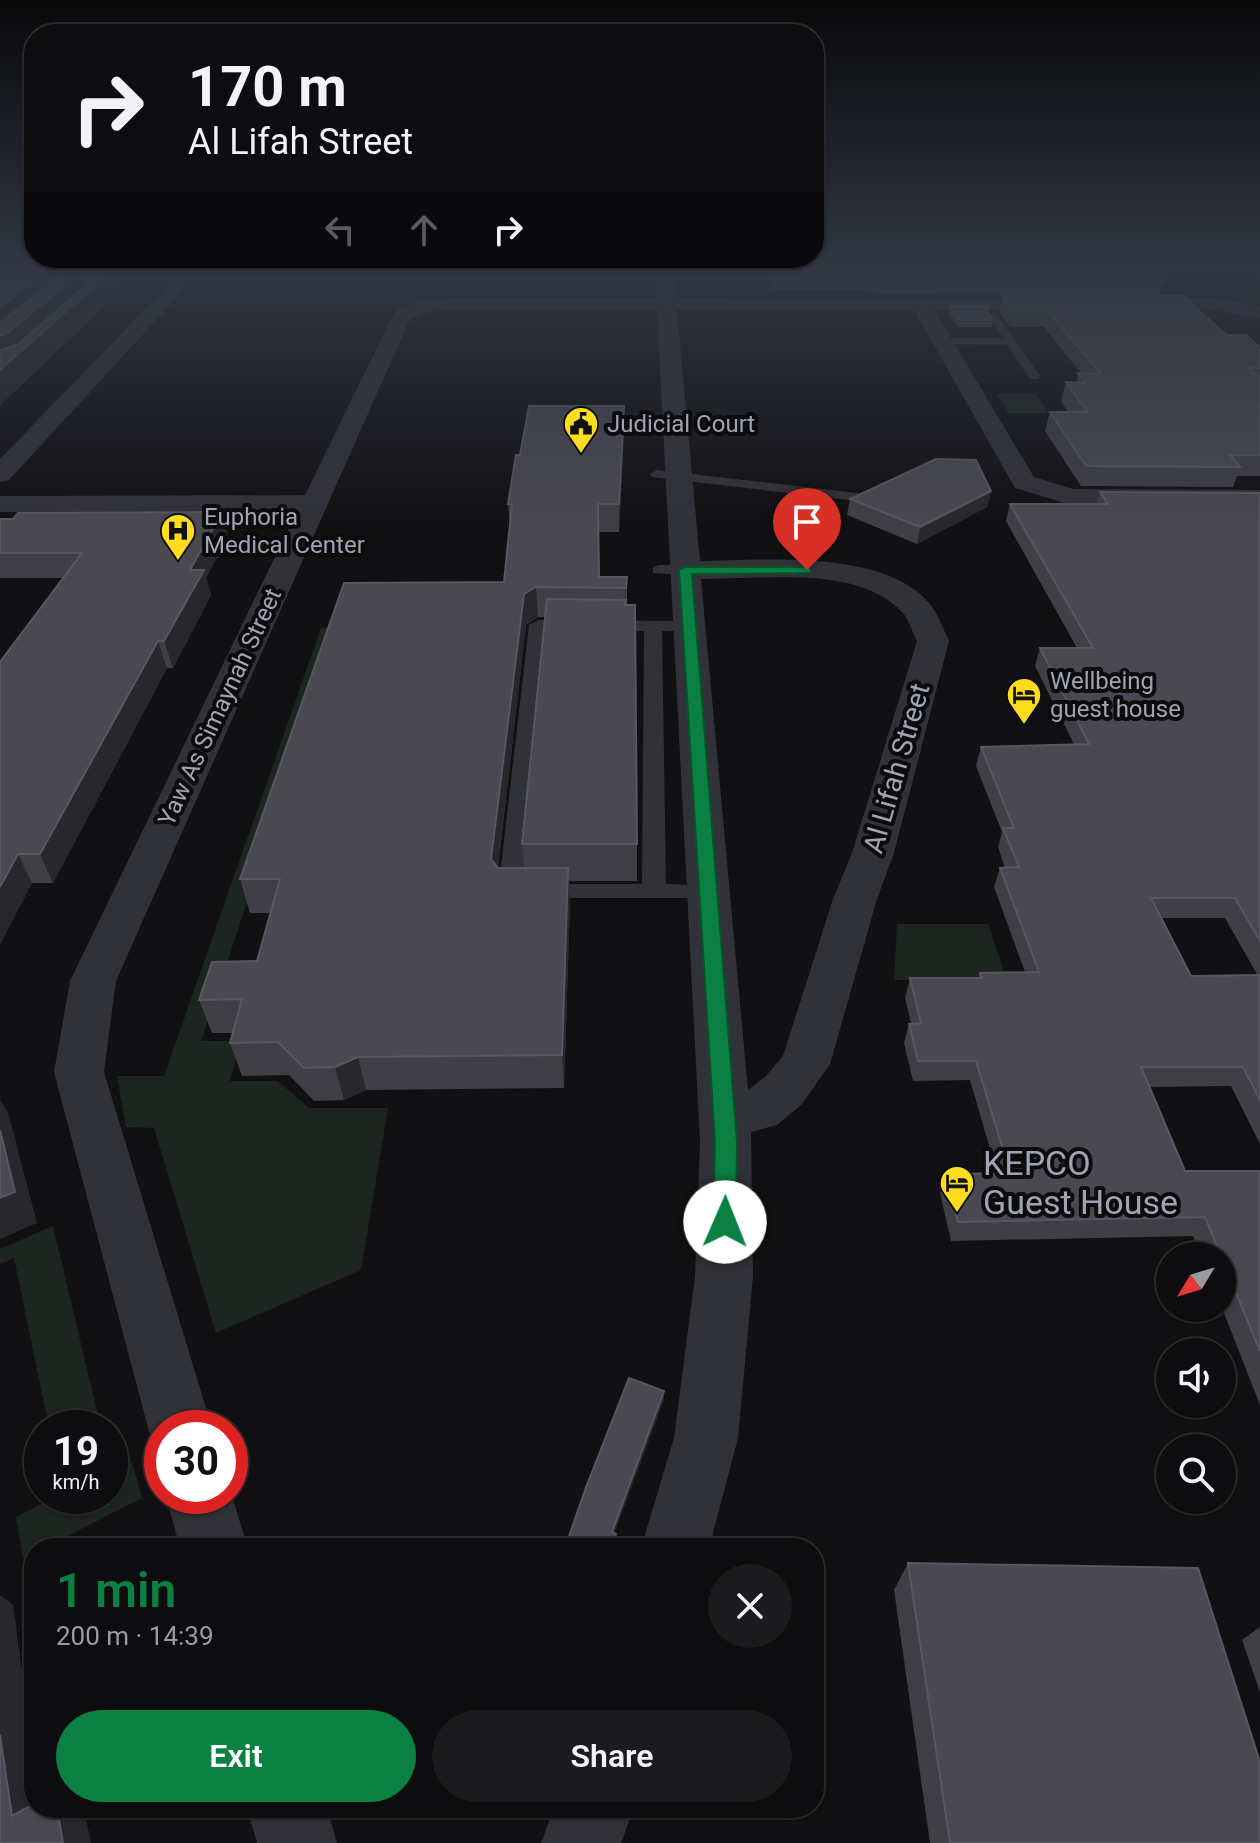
<!DOCTYPE html>
<html lang="en">
<head>
<meta charset="utf-8">
<style>
  body { margin:0; font-family:Roboto,sans-serif; background:#1b1a1c; color:#f1f3f6; height:100vh; display:flex; flex-direction:column; font-size:30px; white-space:nowrap }
  * { box-sizing:border-box; margin:0 }
  p { font-size:26px; color:#9a9b9e }
  .icon { flex:none; width:44px; height:44px; fill:none; stroke:currentColor; stroke-width:2; stroke-linecap:round; stroke-linejoin:round }
  .map { position:relative; flex:1; overflow:hidden }
  .drawer { position:absolute; left:24px; top:1538px; width:800px; height:280px; display:flex; flex-direction:column; background:#0d0c0e; border-radius:32px; box-shadow:0 2px 6px #0004,0 0 0 2px #2d2c2e }
  .drawer>* { flex:none }
  .hud { position:absolute; left:24px; top:24px; width:800px; height:244px; border-radius:32px; box-shadow:0 2px 6px #0004,0 0 0 2px #2d2c2e; background:#0d0c0e; color:#f1f3f6; overflow:hidden }
  .needle { width:52px; rotate:232deg }
  .tools { position:absolute; left:1156px; top:1242px; display:grid; gap:16px }
  .tools a { display:grid; place-items:center; width:80px; height:80px; border-radius:50%; background:#0d0c0e; box-shadow:0 2px 6px #0004,0 0 0 2px #2d2c2e; font-size:40px }
  .speed { position:absolute; left:24px; top:1410px; display:flex; gap:16px; font-size:40px; font-weight:700; text-align:center }
  .speed>* { display:grid; place-content:center; width:104px; height:104px; border-radius:50%; background:#0d0c0e; box-shadow:0 2px 6px #0004,0 0 0 2px #2d2c2e; line-height:1 }
  .speed small { font-size:20px; font-weight:400 }
  .speed .limit { border:12px solid #d22; background:#fff; color:#111 }
  .pin { position:absolute; display:grid; place-items:center; width:68px; height:68px; color:#fff; margin:-82px -34px; border-radius:50% 50% 50% 0; rotate:-45deg; box-shadow:0 0 8px #0007 }
  .pin .icon { rotate:45deg }
  .me { position:absolute; width:88px; margin:-44px; rotate:1deg; stroke-linejoin:round; filter:drop-shadow(0 0 6px #0008) }
  .turn { display:flex; align-items:center; gap:28px; height:168px; padding:0 32px; font-size:36px }
  .turn .icon { width:104px; height:104px; stroke-width:2.5 }
  .turn b { display:block; font-size:56px; line-height:68px }
  .lanes { display:flex; align-items:center; height:76px; padding:0 32px; background:#0003; justify-content:center; gap:40px; direction:ltr }
  .lanes .off { opacity:.35 }
  .round { display:grid; place-items:center; flex:none; width:84px; height:84px; border-radius:42px; background:#1b1a1c }
  .headline { display:flex; align-items:center; justify-content:space-between; height:136px; padding:0 32px }
  h1 { font-size:48px; font-weight:600; line-height:60px; color:#0b8043 }
  .cta { display:flex; gap:16px; margin-top:auto; padding:16px 32px }
  .cta a { flex:1; height:92px; border-radius:48px; background:#0b8043; color:#fff; font-size:32px; font-weight:600; line-height:92px; text-align:center }
  .cta a+a { background:#1b1a1c; color:#f1f3f6 }
  .map>svg:first-child { display:block }
  .green { fill:#1c251f }
  .lines { fill:none; stroke-linecap:round; stroke-linejoin:round }
  .service { fill:#313138; fill-rule:evenodd }
  .minor { fill:#313138; fill-rule:evenodd }
  .wall { fill:#3f3f45; fill-rule:evenodd }
  .shaded-wall { fill:#28272c }
  .building { fill:#4a4951; stroke:#575761; stroke-width:2 }
  .route { fill:#0b8043; stroke:#07532c; stroke-width:2 }
  .labels { text-anchor:middle; stroke-width:8; stroke-linejoin:round; paint-order:stroke }
  .far-poi-label { font-size:24px; fill:#a0a3b4; stroke:#0c0c0d; text-anchor:start }
  .far-street-label { font-size:24px; fill:#a0a3b4; stroke:#0c0c0d }
  .street-label { font-size:28px; fill:#a0a3b4; stroke:#0c0c0d }
  .near-poi-label { font-size:34px; fill:#a0a3b4; stroke:#0c0c0d; text-anchor:start }
</style>
</head>
<body>
<div class="map">
<svg width="1260" height="1843" viewBox="0 0 1260 1843">
  <rect width="100%" height="100%" fill="#111012"/>
  <g class="green">
    <polygon points="997,394 1036,394 1049,413 1009,413"/>
    <polygon points="338,627 201,1041 241,1041 230,1081 278,1081 309,1108 388,1108 361,1270 216,1333 154,1128 126,1127 117,1076 164,1076 321,628"/>
    <polygon points="897,924 988,924 1007,980 894,980"/>
    <polygon points="53,1226 101,1428 49,1428 14,1258 0,1264 0,1249"/>
    <polygon points="132,1462 142,1498 44,1548 34,1548 34,1553 23,1559 16,1517 56,1496 110,1496 110,1466 112,1472"/>
  </g>
  <g class="lines">
    <g class="service">
      <polygon points="993,313 997,314 1040,376 1038,379 1030,379 1007,345 942,344 936,341 942,338 1003,338 988,316"/>
      <polygon points="657,470 857,493 864,497 857,501 652,477 650,474"/>
      <polygon points="659,565 685,565 693,570 685,575 653,573 653,567"/>
      <path d="M538,620L689,621L698,626L689,631H662L666,884L716,886L720,892L716,898H502L498,892L529,625ZM546,630L644,631L642,884H522Z"/>
    </g>
    <g class="minor">
      <polygon points="184,269 203,269 9,480 0,482 0,459"/>
      <path d="M655,269H673L676,298L1068,300L1071,304L1068,308L1061,310H934L1034,477L1073,489L1260,490V506L1071,505L1015,488L914,310H677L700,561C763,560 884,549 929,603C938,614 943,628 949,641L894,853L877,899L830,1064L802,1104L777,1125L751,1132L753,1276L738,1438L709,1548H641L674,1438L695,1276L700,1142L657,310H451L428,312L410,319L116,981L104,1072L212,1428H162V1453L157,1451L148,1428L54,1072L70,981L297,511L0,512V496L305,495L395,311L425,300L451,298H656ZM741,578C791,577 865,571 903,613C909,620 912,632 917,641L852,853L833,899L783,1056L766,1076L748,1090L701,579Z"/>
      <polygon points="1134,298 1212,298 1260,306 1260,318 1212,310 1127,308 1124,304 1127,300"/>
      <polygon points="230,1490 248,1548 180,1548 166,1496 230,1496"/>
      <polygon points="247,1808 327,1808 337,1843 257,1843"/>
      <polygon points="554,1808 634,1808 621,1843 541,1843"/>
    </g>
  </g>
  <g class="wall">
    <path d="M0,269H144L0,405ZM78,274L83,288L77,293L72,279Z"/>
    <polygon points="766,269 1151,269 1163,281 1159,295 936,295 871,293 870,290 772,290"/>
    <polygon points="1003,296 1226,335 1260,347 1260,476 1237,476 1233,487 1081,486 1045,431 1050,412 1068,412 1061,401 1066,382 1076,383 1078,373 1081,373 1044,327 1010,327 1000,313"/>
    <polygon points="950,306 993,320 992,327 958,327 948,313"/>
    <path d="M624,406V432L619,532H598L599,577H627V605L637,844V881H569L570,901L564,1088L366,1090L344,1100L314,1101L289,1075L242,1076L230,1043L232,1033H212L199,1000L257,961L271,913H250L240,879L504,582L510,526L508,504L520,455ZM538,617H545L522,844L524,868H498L526,625Z"/>
    <polygon points="991,491 987,507 917,544 847,515 850,499"/>
    <path d="M1100,492H1260V1144L1231,1086L1149,1087L1185,1171H1260V1405L1222,1308V1256H1201L1193,1236L951,1241L940,1193L946,1174L997,1173L970,1080L913,1081L904,1043L909,1024L911,1023L905,998L910,978H978L980,973L1025,972L994,887L1000,868H1005L998,847L1002,832L976,766L981,747L1074,744L1035,666L1040,648H1077L1006,521L1010,504H1096ZM1161,918H1225L1258,976H1191Z"/>
    <polygon points="0,519 228,537 206,578 211,595 173,668 167,668 53,883 32,883 0,944 0,662 63,578 0,578"/>
    <polygon points="908,1563 1260,1843 930,1843 894,1590"/>
    <polygon points="1260,1627 1260,1692 1242,1640"/>
  </g>
  <g class="shaded-wall">
    <polygon points="50,269 77,269 78,274 4,335 73,279 79,300 111,272 99,269 144,269 0,405 0,307"/>
    <polygon points="624,406 624,432 619,532 619,504"/>
    <polygon points="991,491 987,507 917,544 920,527"/>
    <polygon points="222,512 228,537 206,578 211,595 173,668 164,641 190,570"/>
    <polygon points="536,587 538,617 526,625 495,892 491,859 524,594"/>
    <polygon points="158,641 167,668 53,883 40,854"/>
    <polygon points="18,854 32,883 0,944 0,887"/>
    <polygon points="568,868 570,901 564,1088 562,1055"/>
    <polygon points="358,1057 366,1090 344,1100 335,1067"/>
    <polygon points="0,1100 8,1112 37,1223 0,1239"/>
    <polygon points="664,1391 664,1400 612,1540 612,1532"/>
    <polygon points="0,1595 13,1605 25,1693 22,1694 34,1766 34,1808 12,1816 0,1735"/>
    <polygon points="57,1808 84,1809 91,1843 63,1843"/>
  </g>
  <g class="building">
    <polygon points="0,269 50,269 0,307"/>
    <polygon points="82,269 114,269 0,370 0,350 17,345 94,278 94,274"/>
    <polygon points="771,269 1151,269 1163,281 939,281 873,279 872,276 773,275"/>
    <polygon points="57,278 73,279 6,334 0,336 0,323"/>
    <polygon points="1003,296 1183,296 1226,335 1246,335 1260,347 1260,368 1249,368 1260,378 1260,406 1257,406 1260,408 1260,455 1230,455 1240,467 1086,466 1050,412 1087,412 1066,382 1085,383 1078,373 1101,374 1047,310 1013,310"/>
    <polygon points="950,306 989,306 987,311 993,320 959,320"/>
    <polygon points="529,406 624,406 619,504 598,504 599,577 627,577 626,588 536,587 524,594 491,859 498,868 568,868 562,1055 358,1057 335,1067 304,1068 278,1042 230,1043 242,999 199,1000 212,962 257,961 280,879 240,879 344,583 504,582 512,504 508,504 516,455 520,455"/>
    <polygon points="936,459 976,460 991,491 920,527 850,499"/>
    <polygon points="1100,492 1260,493 1260,941 1235,898 1151,898 1191,976 1260,975 1260,1100 1243,1067 1141,1067 1185,1171 1260,1171 1260,1351 1205,1217 958,1222 946,1174 1010,1173 976,1061 918,1061 909,1024 921,1023 910,978 982,978 980,973 1039,972 1000,868 1019,867 1003,828 1014,828 981,747 1089,744 1040,648 1093,648 1010,504 1108,504"/>
    <polygon points="222,512 190,570 204,570 164,641 158,641 40,854 18,854 0,887 0,662 82,553 0,553 0,519 13,519 18,513"/>
    <polygon points="547,599 626,600 625,605 635,605 637,844 522,844"/>
    <polygon points="0,1130 15,1192 0,1198"/>
    <polygon points="629,1378 664,1391 612,1532 616,1534 612,1548 565,1548 585,1490"/>
    <polygon points="908,1563 1198,1568 1260,1762 1260,1843 950,1843"/>
    <polygon points="0,1735 12,1816 34,1804 34,1808 57,1808 63,1843 0,1843"/>
  </g>
  <linearGradient id="sky" x2="0" y2="1"><stop stop-color="#09090a"/><stop offset="0.51" stop-color="#323744"/><stop offset="1" stop-color="#323744" stop-opacity="0"/></linearGradient>
  <rect width="1260" height="527" fill="url(#sky)"/>
  <polygon class="route" points="807,567 811,568 811,573 692,574 737,1142 736,1222 733,1230 725,1233 717,1230 713,1222 715,1142 679,570 685,567"/>
  <defs>
    <symbol id="civic-pin" viewBox="-11 -11 22 30"><path d="M0 17L-7.5 6A9.5 9.5 0 1 1 7.5 6Z" fill="#ffdd1c" stroke="#0c0c0d"/><path d="M-.6-6.5H3V-4.5H.6V-3L4-1V1h2V6H-6V1h2V-1L-.6-3ZM-1.2 2.5V6h2.4V2.5Z" fill="#111"/></symbol>
    <symbol id="hospital-pin" viewBox="-11 -11 22 30"><path d="M0 17L-7.5 6A9.5 9.5 0 1 1 7.5 6Z" fill="#ffdd1c" stroke="#0c0c0d"/><path d="M-5-5h3v3.5h4V-5h3V5h-3V1.5h-4V5h-3Z" fill="#111"/></symbol>
    <symbol id="hotel-pin" viewBox="-11 -11 22 30"><path d="M0 17L-7.5 6A9.5 9.5 0 1 1 7.5 6Z" fill="#ffdd1c" stroke="#0c0c0d"/><path d="M-6-4.5h1.5V1H6V5H4.5V3h-9V5H-6ZM-4 0a1.8 1.8 0 1 1 3.6 0ZM.5 0V-2.5h3Q6-2.5 6 0Z" fill="#111"/></symbol>
  </defs>
  <g fill-rule="evenodd">
    <use href="#civic-pin" x="561" y="404" width="40" height="54"/>
    <use href="#hospital-pin" x="158" y="511" width="40" height="54"/>
    <use href="#hotel-pin" x="1004" y="675" width="40" height="54"/>
    <use href="#hotel-pin" x="937" y="1163" width="40" height="54"/>
  </g>
  <g class="labels">
    <g class="far-poi-label">
      <text x="607" y="432">Judicial Court</text>
      <text x="204" y="525">Euphoria<tspan x="204" dy="28">Medical Center</tspan></text>
      <text x="1050" y="689">Wellbeing<tspan x="1050" dy="28">guest house</tspan></text>
    </g>
    <g class="far-street-label">
      <text transform="translate(220 707) rotate(-65)" y="8">Yaw As Simaynah Street</text>
    </g>
    <g class="street-label">
      <text transform="translate(896 768) rotate(-74)" y="10">Al Lifah Street</text>
    </g>
    <g class="near-poi-label">
      <text x="983" y="1175">KEPCO<tspan x="983" dy="39">Guest House</tspan></text>
    </g>
  </g>
</svg>
<div class="tools">
<a><svg class="needle" viewBox="-14 -14 28 28"><path d="M0-13l5 13h-10z" fill="#e53935"/><path d="M0 13l5-13h-10z" fill="#9a9b9e"/></svg></a>
<a><svg class="icon" aria-label="sound" viewBox="0 0 24 24"><path d="M4 9h4l5-4v14l-5-4H4zM17 9q2 3 0 6"/></svg></a>
<a><svg class="icon" aria-label="search" viewBox="0 0 24 24"><circle cx="10" cy="10" r="6"/><path d="M15 15l6 6"/></svg></a>
</div>
<div class="speed"><div>19<small>km/h</small></div><div class="limit">30</div></div>
<div class="pin" style="left:807px;top:570px;background:#d93025"><svg class="icon" aria-label="arrive" viewBox="0 0 24 24"><path d="M6 21V4h12l-3 4 3 4H6"/></svg></div>
<svg class="me" style="left:725px;top:1222px" viewBox="-20 -20 40 40"><circle r="19" fill="#fff"/><path d="M0-13L10 11 0 6-10 11z" fill="#0b8043"/></svg>
<div class="hud">
<div class="turn"><svg class="icon" aria-label="right" viewBox="0 0 24 24"><path d="M7 20v-9h11M14 6l5 5-5 5"/></svg><div><b>170 m</b>Al Lifah Street</div></div>
<div class="lanes"><svg class="icon off" aria-label="left" viewBox="0 0 24 24"><path d="M17 20v-9H6M10 6l-5 5 5 5"/></svg><svg class="icon off" aria-label="ahead" viewBox="0 0 24 24"><path d="M12 20V5M6 11l6-6 6 6"/></svg><svg class="icon" aria-label="right" viewBox="0 0 24 24"><path d="M7 20v-9h11M14 6l5 5-5 5"/></svg></div>
</div>
<section class="drawer">
<div class="headline"><div><h1>1 min</h1><p>200 m · 14:39</p></div><a class="round"><svg class="icon" aria-label="close" viewBox="0 0 24 24"><path d="M6 6l12 12M18 6L6 18"/></svg></a></div>
<div class="cta"><a>Exit</a><a>Share</a></div>
</section>
</div>
</body>
</html>
